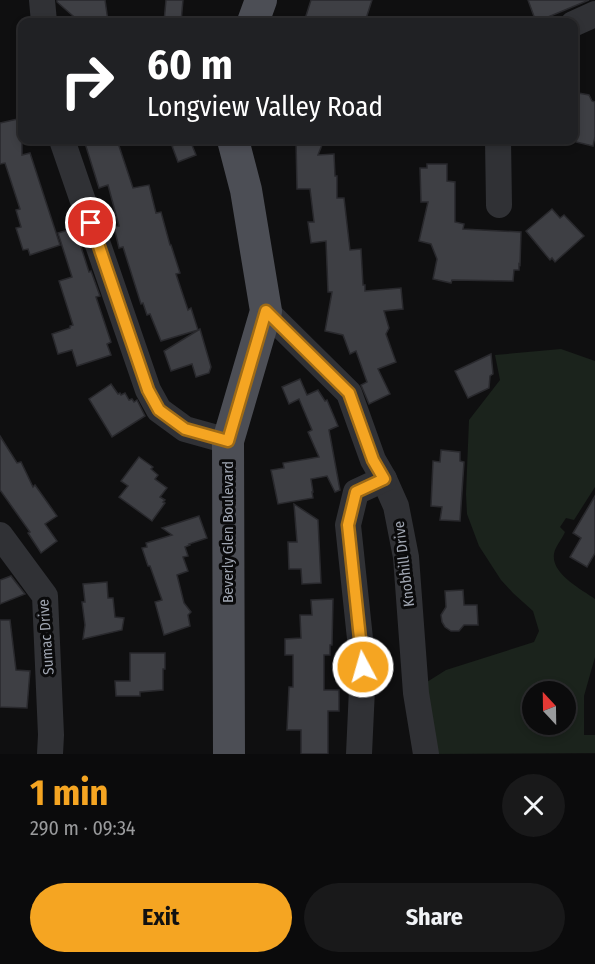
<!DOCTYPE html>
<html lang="en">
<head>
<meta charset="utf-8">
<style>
  body { margin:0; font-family:"Fira Sans Condensed",sans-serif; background:#19191a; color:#f1f3f6; height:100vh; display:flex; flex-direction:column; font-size:22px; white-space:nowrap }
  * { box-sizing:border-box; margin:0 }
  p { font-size:20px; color:#9a9b9d }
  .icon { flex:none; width:33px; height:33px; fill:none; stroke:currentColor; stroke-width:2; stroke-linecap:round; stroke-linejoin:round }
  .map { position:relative; height:754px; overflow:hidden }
  .details { display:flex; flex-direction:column; background:#0b0b0c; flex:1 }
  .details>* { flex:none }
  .hud { position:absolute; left:18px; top:18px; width:560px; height:126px; border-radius:12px; box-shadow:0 3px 9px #0003,0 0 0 2px #2b2b2d; background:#202124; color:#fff; overflow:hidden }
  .needle { width:39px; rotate:338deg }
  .controls { position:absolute; left:522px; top:681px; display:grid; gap:12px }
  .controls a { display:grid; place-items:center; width:54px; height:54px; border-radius:50%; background:#0b0b0c; box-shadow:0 3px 9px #0003,0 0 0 2px #2b2b2d; font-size:30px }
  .pin { position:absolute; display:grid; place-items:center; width:51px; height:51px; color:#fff; margin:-26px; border:3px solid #fff; border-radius:50%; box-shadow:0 2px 6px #0007 }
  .me { position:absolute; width:66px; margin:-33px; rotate:354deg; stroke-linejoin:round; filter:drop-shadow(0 0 4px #0008) }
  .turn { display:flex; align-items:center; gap:21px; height:126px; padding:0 30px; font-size:27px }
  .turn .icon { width:78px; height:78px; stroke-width:2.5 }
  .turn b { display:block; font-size:42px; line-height:51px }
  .round { display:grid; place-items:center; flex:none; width:63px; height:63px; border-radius:32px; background:#19191a }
  .head { display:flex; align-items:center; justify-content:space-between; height:102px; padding:0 30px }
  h1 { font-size:36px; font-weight:700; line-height:45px; color:#f5a522 }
  .cta { display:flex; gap:12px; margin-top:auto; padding:12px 30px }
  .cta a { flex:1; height:69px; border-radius:36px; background:#f5a522; color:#111; font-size:24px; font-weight:700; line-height:69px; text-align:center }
  .cta a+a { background:#19191a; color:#f1f3f6 }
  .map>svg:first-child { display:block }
  .green { fill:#1b231c; fill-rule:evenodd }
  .building { fill:#3e3f44; stroke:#29292d; stroke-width:1.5 }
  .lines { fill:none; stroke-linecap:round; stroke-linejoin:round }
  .minor { stroke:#303135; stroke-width:26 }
  .major { stroke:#4c4e55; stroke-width:32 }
  .route-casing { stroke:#9f6b16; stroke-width:15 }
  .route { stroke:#f5a522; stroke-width:10 }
  .labels { text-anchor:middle; stroke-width:6; stroke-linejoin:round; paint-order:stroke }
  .street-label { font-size:15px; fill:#a0a6b2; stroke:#0a0a0b }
</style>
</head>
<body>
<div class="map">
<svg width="595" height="754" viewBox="0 0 595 754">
  <rect width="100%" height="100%" fill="#0f0f10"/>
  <path class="green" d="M561,349L595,361V487L574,520L566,518L560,527L565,532C562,539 555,547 554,554C551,574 581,589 595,599V657L584,696V735H595V753L431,754L419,687L446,670L534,642L539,631L533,611L513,593L501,580L479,546L467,514L466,494L469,420L500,380L495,355ZM532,692H566V724H532Z"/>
  <g class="building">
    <polygon points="57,0 105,0 108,21 80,22 57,2"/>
    <polygon points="166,0 183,0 181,22 164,22"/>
    <polygon points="311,0 372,0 365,22 316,22 305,19"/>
    <polygon points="528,0 589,0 536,22"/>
    <polygon points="573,92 589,95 592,101 595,102 595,137 593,146 576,142 576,141 573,140"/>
    <polygon points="22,118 22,155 30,153 60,245 30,255 28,249 23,250 16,228 21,227 16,210 20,209 5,163 0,164 0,123"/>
    <polygon points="84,140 117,140 133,188 149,185 156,213 161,212 170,245 171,245 180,273 176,274 188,310 191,308 198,330 161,341 150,314 147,315 143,303 141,304 123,247 119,248 114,227 119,226 108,185 99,188"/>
    <polygon points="190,140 196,155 178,162 172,146"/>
    <polygon points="296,140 324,140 318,155 334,154 335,176 337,176 337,198 344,198 350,250 361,249 363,285 365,285 365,291 401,288 403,309 384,311 389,328 386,334 396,362 378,369 390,394 369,404 361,385 367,382 356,351 350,354 343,335 325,331 332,292 328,292 326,241 311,243 308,222 314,222 310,189 297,189"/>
    <polygon points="427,164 447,164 447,181 455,182 455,222 464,224 463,229 521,232 520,265 519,264 519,270 514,270 513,281 452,280 451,283 433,279 437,259 431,244 419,241 428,202 421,202 420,168 427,168"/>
    <polygon points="552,209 560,218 564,215 584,236 555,262 552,258 550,260 526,231"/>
    <polygon points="75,228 89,272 91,271 100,296 96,297 111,342 107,344 111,355 77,366 72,350 58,354 52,334 70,328 70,326 73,325 59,281 72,277 58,233"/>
    <polygon points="200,329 211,367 209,373 196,377 192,364 171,371 164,351"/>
    <polygon points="491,354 493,374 490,376 489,388 468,398 455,371"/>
    <polygon points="300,379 307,395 318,390 325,401 327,400 338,426 329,430 340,490 335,492 327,476 311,479 313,492 312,492 313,498 278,504 271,470 284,468 283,463 319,457 308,432 312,430 299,399 289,404 282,387"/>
    <polygon points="111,384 118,394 120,393 121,395 125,393 129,400 132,399 134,402 137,400 145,416 112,437 89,399"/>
    <polygon points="0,436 17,463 21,462 33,487 35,485 57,516 45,524 57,541 41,553 28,533 30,532 0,490"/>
    <polygon points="441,450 460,452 460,461 464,462 460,521 440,520 442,507 431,506 433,461 440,462"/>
    <polygon points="139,457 153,467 151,469 158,475 155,479 167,488 160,497 165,500 163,502 165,503 152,521 119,497 128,486 121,481"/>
    <polygon points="595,496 595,553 587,567 570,557 581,538 573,533"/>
    <polygon points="294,504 318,520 321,583 302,584 301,569 289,569 288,542 297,542"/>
    <polygon points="199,516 207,538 189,544 190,545 185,547 188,556 183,557 188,571 177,575 184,603 191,612 188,615 190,626 164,635 155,602 162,600 150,566 148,566 142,548 147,547 146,543 172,535 162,528"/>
    <polygon points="11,576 25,594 0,604 0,580"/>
    <polygon points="107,582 108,598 113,598 115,617 124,618 122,630 83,639 85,625 82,602 85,602 83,584"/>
    <polygon points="463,590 464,605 477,605 478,625 464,625 459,631 451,631 445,627 442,622 441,615 446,607 445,591"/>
    <polygon points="333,599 332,645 330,645 330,655 324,655 324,690 339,690 339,711 328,711 328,754 301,754 301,730 287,730 289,687 293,687 293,655 285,655 285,639 301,638 300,615 312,615 311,600"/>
    <polygon points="0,620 10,620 16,670 30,671 27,708 0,707"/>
    <polygon points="130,653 165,653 165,669 163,669 163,690 140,692 140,696 116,696 115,681 130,681"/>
  </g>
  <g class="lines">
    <g class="minor">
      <polyline points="42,0 44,22"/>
      <polyline points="573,24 595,14"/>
      <polyline points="62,140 148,390 159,410 185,429 228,441"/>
      <polyline points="498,140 499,205"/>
      <polyline points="266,311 349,393 373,460 384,479 396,506 406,557 416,693 426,754"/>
      <polyline points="0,535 45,596 51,735 50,754"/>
      <polyline points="359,754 363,667 348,525 356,492 384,479"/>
    </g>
    <g class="major">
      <polyline points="253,22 261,0"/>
      <polyline points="229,754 228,441 266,311 246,190 233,140"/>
    </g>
  </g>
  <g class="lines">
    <defs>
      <polyline id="route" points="91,223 148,390 159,410 185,429 228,441 266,311 349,393 373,460 384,479 356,492 348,525 363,667"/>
    </defs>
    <use href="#route" class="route-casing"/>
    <use href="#route" class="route"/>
  </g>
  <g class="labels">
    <g class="street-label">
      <text transform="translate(228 532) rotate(-90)" y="5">Beverly Glen Boulevard</text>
      <text transform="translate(404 564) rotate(-97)" y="5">Knobhill Drive</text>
      <text transform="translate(46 637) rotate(-94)" y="5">Sumac Drive</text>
    </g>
  </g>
</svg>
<div class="controls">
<a><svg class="needle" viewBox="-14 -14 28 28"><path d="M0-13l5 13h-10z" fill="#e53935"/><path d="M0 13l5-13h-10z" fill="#9a9b9d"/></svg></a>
</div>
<div class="pin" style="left:91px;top:223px;background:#d93025"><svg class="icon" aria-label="arrive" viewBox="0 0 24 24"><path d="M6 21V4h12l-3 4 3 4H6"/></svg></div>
<svg class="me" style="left:363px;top:667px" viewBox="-20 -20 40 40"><circle r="17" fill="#f5a522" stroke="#fff" stroke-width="3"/><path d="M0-11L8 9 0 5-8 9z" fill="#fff"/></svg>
<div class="hud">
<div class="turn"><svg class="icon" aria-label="right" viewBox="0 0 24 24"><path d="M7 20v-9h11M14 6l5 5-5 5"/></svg><div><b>60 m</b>Longview Valley Road</div></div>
</div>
</div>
<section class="details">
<div class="head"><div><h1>1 min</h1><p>290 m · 09:34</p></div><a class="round"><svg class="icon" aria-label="close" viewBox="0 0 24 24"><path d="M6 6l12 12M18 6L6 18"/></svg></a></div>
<div class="cta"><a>Exit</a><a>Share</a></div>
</section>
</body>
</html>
